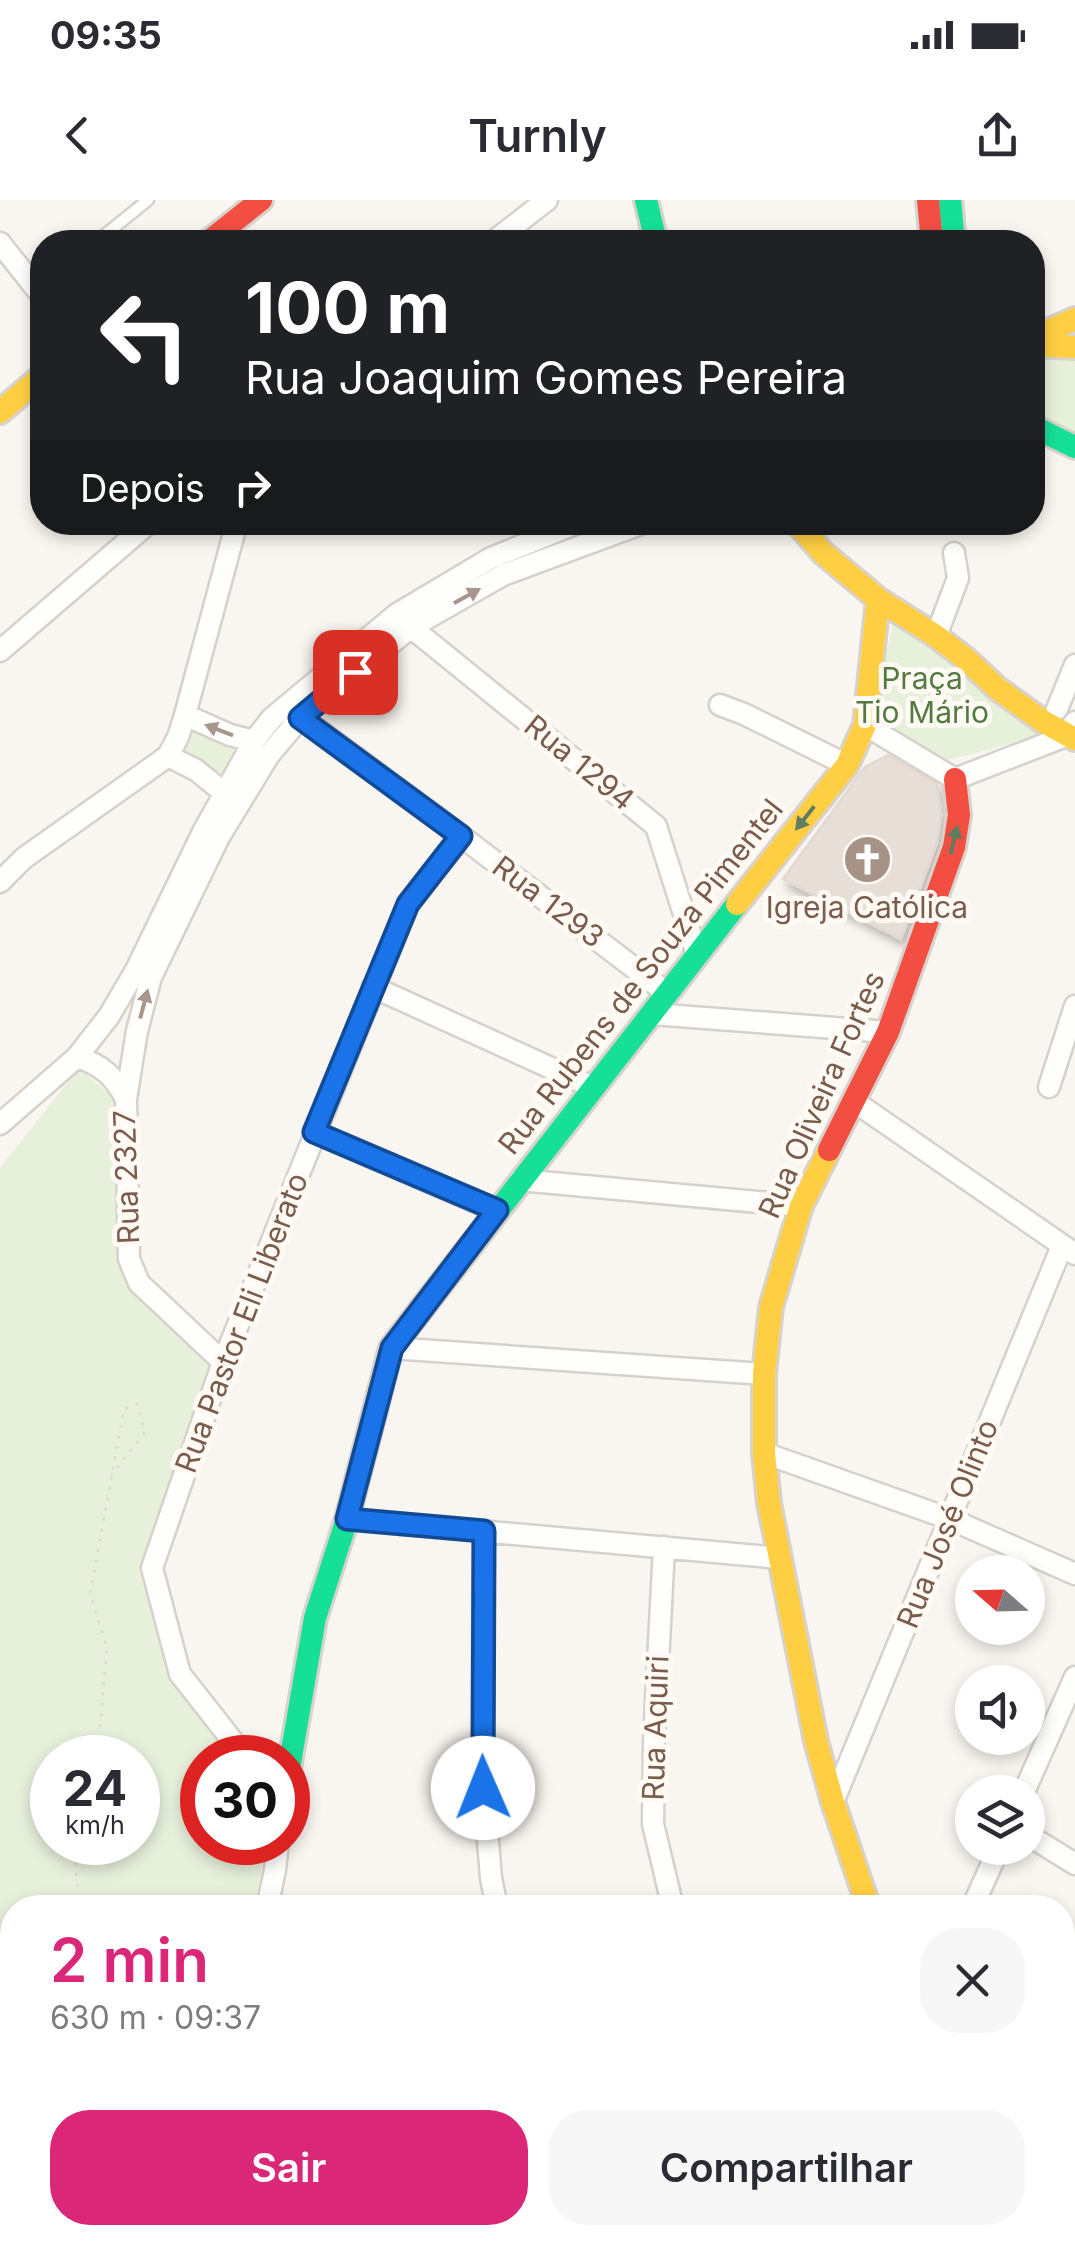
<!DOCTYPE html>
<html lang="pt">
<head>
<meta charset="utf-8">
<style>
	:root { --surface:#fff; --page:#f7f7f7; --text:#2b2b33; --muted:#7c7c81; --accent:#db2777 }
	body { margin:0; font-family:Inter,sans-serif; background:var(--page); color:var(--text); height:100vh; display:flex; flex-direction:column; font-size:38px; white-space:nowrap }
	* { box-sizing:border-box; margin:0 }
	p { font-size:32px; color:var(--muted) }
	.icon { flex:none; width:55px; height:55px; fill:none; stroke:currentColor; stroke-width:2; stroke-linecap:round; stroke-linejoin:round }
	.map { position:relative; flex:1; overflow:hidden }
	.drawer { position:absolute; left:0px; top:1695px; width:1075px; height:350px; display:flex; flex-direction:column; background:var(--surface); border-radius:40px 40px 0 0; box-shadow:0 5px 15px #0003 }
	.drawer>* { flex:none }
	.hud { position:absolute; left:30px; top:30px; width:1015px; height:305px; border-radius:40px; box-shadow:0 5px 15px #0003; background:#202124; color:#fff; overflow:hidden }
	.needle { width:65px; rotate:290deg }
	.buttons { position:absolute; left:955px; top:1355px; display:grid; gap:20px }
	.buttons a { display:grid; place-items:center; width:90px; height:90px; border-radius:50%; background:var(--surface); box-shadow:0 5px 15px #0003; font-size:50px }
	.speed { position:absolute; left:30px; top:1535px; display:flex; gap:20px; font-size:50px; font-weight:700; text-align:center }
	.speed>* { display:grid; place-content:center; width:130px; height:130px; border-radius:50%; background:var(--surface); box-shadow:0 5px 15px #0003; line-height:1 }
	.speed small { font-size:25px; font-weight:400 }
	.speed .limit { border:15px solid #d22; background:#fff; color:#111 }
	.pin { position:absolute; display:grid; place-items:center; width:85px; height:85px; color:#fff; margin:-42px; border-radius:20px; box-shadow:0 5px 15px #0006 }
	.me { position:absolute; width:110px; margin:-55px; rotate:359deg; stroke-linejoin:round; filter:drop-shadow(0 0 8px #0008) }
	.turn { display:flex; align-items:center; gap:35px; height:210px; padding:0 50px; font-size:45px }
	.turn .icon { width:130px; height:130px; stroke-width:2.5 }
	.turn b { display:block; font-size:70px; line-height:85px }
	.then { display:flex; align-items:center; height:95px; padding:0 50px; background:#0003; gap:20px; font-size:38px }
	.round { display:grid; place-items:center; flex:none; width:105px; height:105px; border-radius:40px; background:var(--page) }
	.head { display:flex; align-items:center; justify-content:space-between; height:170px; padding:0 50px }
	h1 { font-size:60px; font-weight:600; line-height:75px; color:var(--accent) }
	.cta { display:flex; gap:20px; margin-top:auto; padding:20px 50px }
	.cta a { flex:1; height:115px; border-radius:40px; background:var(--accent); color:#fff; font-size:40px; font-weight:600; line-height:115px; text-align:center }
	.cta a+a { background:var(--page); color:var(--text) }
	.status { display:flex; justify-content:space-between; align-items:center; height:70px; padding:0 50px; background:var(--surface); direction:ltr }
	.status svg { height:28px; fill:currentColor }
	header { display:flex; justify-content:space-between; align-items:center; height:130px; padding:0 50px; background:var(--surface); font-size:45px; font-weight:600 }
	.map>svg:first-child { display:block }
</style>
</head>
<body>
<div class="status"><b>09:35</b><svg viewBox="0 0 49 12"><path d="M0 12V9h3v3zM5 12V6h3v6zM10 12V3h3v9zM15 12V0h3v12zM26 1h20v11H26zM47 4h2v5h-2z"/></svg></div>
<header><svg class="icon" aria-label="back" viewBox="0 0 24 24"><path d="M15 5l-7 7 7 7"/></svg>Turnly<svg class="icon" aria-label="share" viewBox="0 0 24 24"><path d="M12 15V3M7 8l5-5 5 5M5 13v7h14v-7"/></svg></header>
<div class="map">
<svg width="1075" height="2045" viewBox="0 0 1075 2045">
	<defs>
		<filter id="shadow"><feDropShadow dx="4" dy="7" stdDeviation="5" flood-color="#0004"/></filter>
	</defs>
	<rect width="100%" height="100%" fill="#f9f5f0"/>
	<path fill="#e7f0db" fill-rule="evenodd" d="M1032 152 1059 160H1075V236L1033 216Z
		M894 419 1045 535 948 560 873 519Z
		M179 525 245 549 227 575 165 548Z
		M79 868 115 899 120 947 123 1069 213 1169 140 1374 169 1475 233 1557 202 1558V1642L267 1643 254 1707 12 1708V1849L0 1798V968ZM52 1558H138V1642H52Z
		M14 2033H168V2045H13Z"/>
	<path fill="#e6ded7" stroke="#e2d8d2" stroke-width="2.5" filter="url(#shadow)" d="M888 555 937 584 941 615 937 643 901 739 783 679 865 567Z
		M125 2032H159L162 2045H129Z
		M977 2032H1005L994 2045H965Z"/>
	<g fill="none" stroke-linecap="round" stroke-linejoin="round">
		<defs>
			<path id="lane" d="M96 42 148 0"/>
			<path id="street" d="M493 42 547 0
				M0 43 42 96
				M402 420 656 626 697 755
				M936 436 958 378 954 353
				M0 451 150 322
				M720 505 744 514 847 565
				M1057 509 1075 465
				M289 512 301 517 461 636 667 793
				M185 515 230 535 254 541
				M865 525 955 579 1066 536 1075 522
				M168 556 196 570 233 600
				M0 682 24 658 168 556 178 537 185 515 237 322
				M373 787 595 888
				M652 814 888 832
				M77 857C102 865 114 876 126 899
				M1049 887 1075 806
				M855 902 1075 1054
				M0 924 77 857 109 816 136 770 204 630 254 541 272 518 397 414 491 358 580 322
				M314 932 497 1011
				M520 980 801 1006
				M391 1148 764 1174
				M223 1162 139 1083 129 1059 126 899 137 831 151 777 219 637 269 555 301 517 410 428 503 375 646 322
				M764 1253 950 1319 1075 1374
				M347 1319 780 1358
				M484 1331 482 1568 491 1678 497 1708
				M664 1347 654 1540 653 1624 673 1708
				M246 1558 180 1474 152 1368 223 1162 408 704 461 636
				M1024 1592 1075 1477
				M833 1602 1062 1046
				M1028 1635 1075 1664
				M267 1708 275 1670 278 1642
				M972 1708 999 1648
				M0 1825 12 1875
				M1062 1860 1075 1868
				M0 2000 12 1877
				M1062 2023 1075 2038
				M180 2032 181 2045
				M289 2045 290 2032
				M805 2045 817 2032"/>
			<path id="fast" d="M646 0 656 42
				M950 0 954 42
				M1032 226 1075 247
				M288 1574 315 1418 347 1319 391 1148 737 704"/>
			<path id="slow" d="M1032 133 1046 132 1075 119
				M1032 145 1075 147
				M0 212 42 176
				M796 322 823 353 878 399 936 436 966 459 998 489 1044 522 1075 539
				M737 704 847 565 865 525 878 399
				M829 950 801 1006 771 1107 764 1174V1253L769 1303 816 1541 833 1602 869 1708"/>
			<path id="jam" d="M928 0 932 42
				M208 42 261 0
				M829 950 888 832 954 647 959 615 955 579"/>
		</defs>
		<use href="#lane" stroke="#d7d1cb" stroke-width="15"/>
		<use href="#street" stroke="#d7d1cb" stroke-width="25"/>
		<use href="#fast" stroke="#d9d2cb" stroke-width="28"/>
		<use href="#slow" stroke="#d9d2cb" stroke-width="28"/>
		<use href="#jam" stroke="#d9d2cb" stroke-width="28"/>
		<path stroke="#dcd5d0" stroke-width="2.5" stroke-dasharray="2.5 8" stroke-linecap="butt" d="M97 1558 107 1448 90 1394 124 1209 137 1204 145 1232 111 1276
			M74 1642 79 1708
			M98 2032 107 2045"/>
		<use href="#lane" stroke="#fefefd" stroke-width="10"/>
		<use href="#street" stroke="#fefefd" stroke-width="20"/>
		<use href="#fast" stroke="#16e098" stroke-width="22"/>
		<use href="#slow" stroke="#ffcf43" stroke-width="22"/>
		<use href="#jam" stroke="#f24e42" stroke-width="22"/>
	</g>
	<defs><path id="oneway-solid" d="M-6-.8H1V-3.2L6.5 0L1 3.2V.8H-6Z" transform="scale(2.5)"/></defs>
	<g fill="#a8958b">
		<use href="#oneway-solid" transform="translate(467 396) rotate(-29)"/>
		<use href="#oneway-solid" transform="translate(219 530) rotate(-159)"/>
		<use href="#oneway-solid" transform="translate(144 804) rotate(-75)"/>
	</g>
	<g fill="#617d60">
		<use href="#oneway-solid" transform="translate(805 618) rotate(128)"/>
		<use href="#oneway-solid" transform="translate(954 640) rotate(-77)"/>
	</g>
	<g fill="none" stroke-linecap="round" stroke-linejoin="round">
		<defs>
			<path id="route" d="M355 472 300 518 461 636 408 704 314 932 497 1010 392 1148 347 1319 484 1331 483 1588"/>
		</defs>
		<use href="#route" stroke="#114b97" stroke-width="25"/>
		<use href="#route" stroke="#1a73e8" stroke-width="18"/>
	</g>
	<defs>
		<symbol id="church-disc" viewBox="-11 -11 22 22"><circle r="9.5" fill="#a69286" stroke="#fffaf3"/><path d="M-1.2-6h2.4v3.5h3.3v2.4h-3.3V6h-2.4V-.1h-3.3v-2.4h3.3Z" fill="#fff"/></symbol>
	</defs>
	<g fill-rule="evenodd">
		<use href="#church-disc" x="840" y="632" width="55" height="55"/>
	</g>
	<g text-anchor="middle" stroke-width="10" stroke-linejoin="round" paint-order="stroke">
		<g font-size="30" fill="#537a41" stroke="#fffaf3">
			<text x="922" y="489">Praça<tspan x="922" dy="34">Tio Mário</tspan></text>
		</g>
		<g font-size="30" fill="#7a5c4d" stroke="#fffaf3">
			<text transform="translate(579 563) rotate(39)" y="10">Rua 1294</text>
			<text transform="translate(548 702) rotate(37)" y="10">Rua 1293</text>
			<text transform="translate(641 777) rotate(-52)" y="10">Rua Rubens de Souza Pimentel</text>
			<text transform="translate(822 895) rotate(-66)" y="10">Rua Oliveira Fortes</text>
			<text transform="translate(127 977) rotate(-92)" y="10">Rua 2327</text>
			<text transform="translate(242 1123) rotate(-69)" y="10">Rua Pastor Eli Liberato</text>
			<text transform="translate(948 1324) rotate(-68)" y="10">Rua José Olinto</text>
			<text transform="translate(656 1528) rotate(-88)" y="10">Rua Aquiri</text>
		</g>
		<g font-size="30" fill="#7a5c4d" stroke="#fffaf3">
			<text x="867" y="718">Igreja Católica</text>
		</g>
	</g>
</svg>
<div class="buttons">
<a><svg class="needle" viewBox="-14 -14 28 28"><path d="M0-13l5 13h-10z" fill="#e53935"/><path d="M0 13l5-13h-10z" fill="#7c7c81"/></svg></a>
<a><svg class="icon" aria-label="sound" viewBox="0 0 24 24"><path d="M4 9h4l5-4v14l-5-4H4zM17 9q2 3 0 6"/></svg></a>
<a><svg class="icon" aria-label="layers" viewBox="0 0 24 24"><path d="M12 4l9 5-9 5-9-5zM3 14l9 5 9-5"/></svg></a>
</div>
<div class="speed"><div>24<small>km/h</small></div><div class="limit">30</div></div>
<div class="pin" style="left:355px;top:472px;background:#d93025"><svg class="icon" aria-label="arrive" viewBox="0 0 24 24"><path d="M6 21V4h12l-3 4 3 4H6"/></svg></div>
<svg class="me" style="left:483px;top:1588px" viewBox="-20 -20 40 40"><circle r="19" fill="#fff"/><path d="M0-13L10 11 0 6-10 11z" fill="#1a73e8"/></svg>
<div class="hud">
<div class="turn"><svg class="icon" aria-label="left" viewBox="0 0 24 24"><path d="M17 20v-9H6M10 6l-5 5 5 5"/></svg><div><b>100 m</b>Rua Joaquim Gomes Pereira</div></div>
<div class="then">Depois<svg class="icon" aria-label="right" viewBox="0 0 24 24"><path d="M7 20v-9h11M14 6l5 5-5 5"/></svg></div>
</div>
<section class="drawer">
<div class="head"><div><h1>2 min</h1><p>630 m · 09:37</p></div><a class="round"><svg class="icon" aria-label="close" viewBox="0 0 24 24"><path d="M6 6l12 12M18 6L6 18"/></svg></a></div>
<div class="cta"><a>Sair</a><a>Compartilhar</a></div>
</section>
</div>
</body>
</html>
